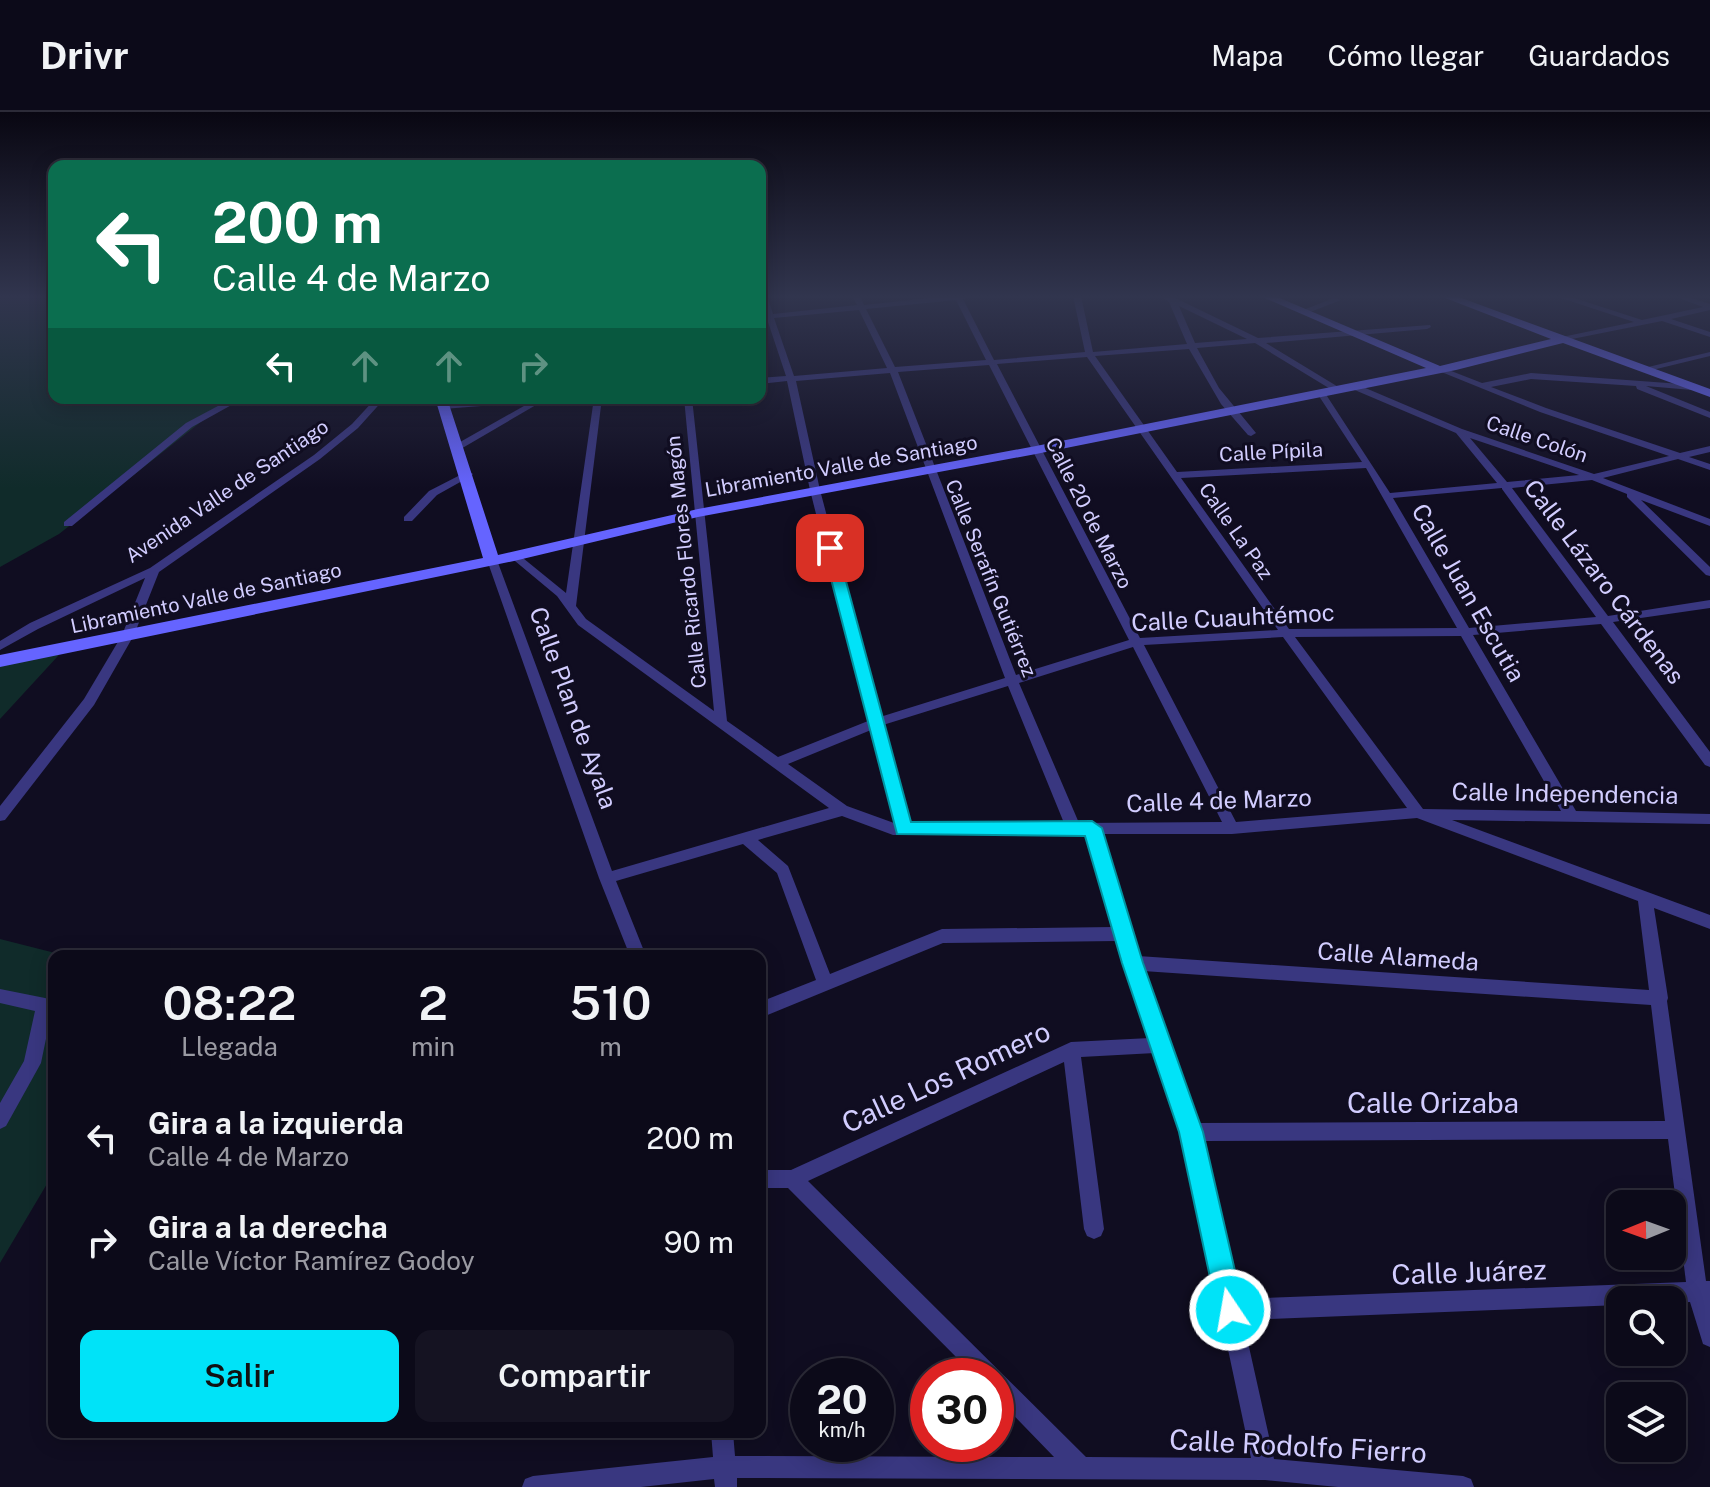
<!DOCTYPE html>
<html lang="es">
<head>
<meta charset="utf-8">
<style>
	:root { --surface:#0c0a19; --page:#151322; --text:#f1f3f6; --muted:#9a9aa2; --line:#2c2b38; --accent:#00e3f8 }
	body { margin:0; font-family:"Public Sans",sans-serif; background:var(--page); color:var(--text); height:100vh; display:flex; flex-direction:column; font-size:30px; white-space:nowrap }
	* { box-sizing:border-box; margin:0 }
	p { font-size:26px; color:var(--muted) }
	.icon { flex:none; width:44px; height:44px; fill:none; stroke:currentColor; stroke-width:2; stroke-linecap:round; stroke-linejoin:round }
	.map { position:relative; flex:1; overflow:hidden }
	.side { position:absolute; left:48px; top:838px; width:718px; height:488px; display:flex; flex-direction:column; background:var(--surface); border-radius:16px; box-shadow:0 4px 20px #0003,0 0 0 2px var(--line) }
	.side>* { flex:none }
	.hud { position:absolute; left:48px; top:48px; width:718px; height:244px; border-radius:16px; box-shadow:0 4px 20px #0003,0 0 0 2px var(--line); background:#0b6e4f; color:#fff; overflow:hidden }
	.needle { width:52px; rotate:269deg }
	.buttons { position:absolute; left:1606px; top:1078px; display:grid; gap:16px }
	.buttons a { display:grid; place-items:center; width:80px; height:80px; border-radius:16px; background:var(--surface); box-shadow:0 4px 20px #0003,0 0 0 2px var(--line); font-size:40px }
	.speed { position:absolute; left:790px; top:1246px; display:flex; gap:16px; font-size:40px; font-weight:700; text-align:center }
	.speed>* { display:grid; place-content:center; width:104px; height:104px; border-radius:50%; background:var(--surface); box-shadow:0 4px 20px #0003,0 0 0 2px var(--line); line-height:1 }
	.speed small { font-size:20px; font-weight:400 }
	.speed .limit { border:12px solid #d22; background:#fff; color:#111 }
	.pin { position:absolute; display:grid; place-items:center; width:68px; height:68px; color:#fff; margin:-34px; border-radius:16px; box-shadow:0 4px 12px #0006 }
	.me { position:absolute; width:88px; margin:-44px; rotate:348deg; stroke-linejoin:round; filter:drop-shadow(0 0 6px #0008) }
	.turn { display:flex; align-items:center; gap:28px; height:168px; padding:0 32px; font-size:36px }
	.turn .icon { width:104px; height:104px; stroke-width:2.5 }
	.turn b { display:block; font-size:56px; line-height:68px }
	.lanes { display:flex; align-items:center; height:76px; padding:0 32px; background:#0003; justify-content:center; gap:40px; direction:ltr }
	.lanes .off { opacity:.35 }
	.eta { display:flex; justify-content:space-evenly; align-items:center; height:136px; text-align:center }
	.eta b { font-size:48px; font-weight:600; line-height:56px }
	.action { display:flex; gap:16px; margin-top:auto; padding:16px 32px }
	.action a { flex:1; height:92px; border-radius:16px; background:var(--accent); color:#111; font-size:32px; font-weight:600; line-height:92px; text-align:center }
	.action a+a { background:var(--page); color:var(--text) }
	ul { padding:0; list-style:none }
	li { display:flex; align-items:center; gap:24px; height:104px; padding:0 32px }
	li div { flex:1 }
	li b { display:block; font-size:30px }
	li em { font-style:normal }
	header { display:flex; align-items:center; gap:48px; box-sizing:border-box; height:112px; padding:0 40px; background:var(--surface); border-bottom:2px solid var(--line) }
	header strong { font-size:38px }
	nav { display:flex; gap:44px; margin-inline-start:auto; font-size:28px }
	.map>svg:first-child { display:block }
</style>
</head>
<body>
<header>
<strong>Drivr</strong>
<nav><a>Mapa</a><a>Cómo llegar</a><a>Guardados</a></nav>
</header>
<div class="map">
<svg width="1710" height="1375" viewBox="0 0 1710 1375">
	<rect width="100%" height="100%" fill="#100d21"/>
	<path fill="#102b2a" d="M0 184H54V286H241L216 298 59 422 0 455Z
		M69 532 0 607V544Z
		M0 827 67 844H54V1060L0 1151Z"/>
	<g fill="none" stroke-linecap="round" stroke-linejoin="round">
		<path fill="#393780" fill-rule="evenodd" d="M760 184H767L773 202 857 193 852 184H860L864 193 948 184H977L963 187 994 248 1085 240 1073 184H1081L1093 240 1187 232 1169 190 1160 184H1171L1258 226 1430 213 1431 215 1427 217 1266 231 1340 276V280L1337 281 1255 231 1197 236 1219 276 1256 321 1251 324 1248 323 1221 292 1189 237 1095 244 1177 360 1362 350 1317 281 1321 278 1325 281 1390 381 1497 371 1456 321 1350 276V272H1356L1462 317 1594 362 1669 344 1540 300 1434 257 1441 255 1482 271 1531 261 1695 273 1696 275 1692 278 1646 274 1710 300V306L1637 277 1636 274 1531 267 1491 275 1546 296 1680 341 1710 334V340L1689 345 1710 352V358L1678 347 1603 366 1710 407V414L1641 388 1710 455V464L1706 463 1627 385V382L1592 368 1512 376 1608 504 1710 488V496L1613 510 1710 640V655L1705 653 1601 512 1473 523 1576 699 1710 702V712L1452 708 1710 803V817L1654 796 1668 886 1667 889 1706 1169H1710V1235L1703 1232 1690 1190 1672 1191V1188H1620V1193L1243 1208 1274 1347 1463 1364 1471 1367 1474 1375H1338L1265 1368 737 1366V1375H715L714 1367 641 1375H522L525 1367 533 1364 713 1345 711 1320H733L735 1344 1054 1345 996 1285V1264H975L788 1076H760V1058H791L1071 930 1150 926 1117 829 943 831 760 906V890L816 868 777 761 743 732 616 769 646 844H630L599 766 487 448 492 445 497 448 612 759 829 696 578 513 557 484 509 444 514 441 518 442 566 481 594 286H602L576 494 586 507 714 599 684 286H692L727 609 778 645 868 609 810 378 787 269 760 272V266L786 264 767 207 760 206V203L765 202ZM956 188 986 248 895 255 866 197ZM1179 194 1247 227 1195 231ZM859 198 887 256 794 264 774 206ZM1087 245 1278 518 1140 526 997 252ZM989 253 1129 528 1016 563 898 260ZM890 261 1005 566 880 605 820 378 796 269ZM1470 326 1579 363 1507 370ZM1366 356 1457 516 1289 517 1181 366ZM1502 376V377L1596 505 1469 516 1393 386ZM1461 524 1561 699 1423 697 1295 525ZM1283 525 1407 696 1236 710 1144 533ZM1133 535 1222 710 1079 711 1019 571ZM1008 574 1064 711H909L883 613ZM871 618 894 711 847 694 788 652ZM842 704 893 723 1087 722 1114 815 942 817 830 862 788 754 758 728ZM1417 706 1638 789 1649 878 1138 844 1101 722H1232ZM1143 859 1651 893 1665 1009 1197 1011ZM1155 941 1182 1020 1251 1346 1086 1345 808 1069 1064 950 1084 1117 1087 1124 1094 1127 1101 1124 1104 1117 1081 945ZM1668 1027 1686 1170 1238 1187 1202 1029Z
			M1555 184H1568L1642 208 1703 195 1673 184H1685L1710 192V198L1671 207 1710 220V225L1662 209 1562 229V225L1634 210Z
			M1334 186 1341 188 1305 202 1298 200Z
			M1710 240V244L1644 260 1640 257Z
			M233 286H244L192 315 72 414H64V410L186 311Z
			M376 286H385L358 316 320 347 159 460 134 523 94 593 5 708 0 709V694L84 587 122 523 145 466 38 517 0 538V529L30 511 150 456 314 343 352 312Z
			M510 286H548L459 338H453V334L531 290 443 297 439 294 440 292Z
			M468 359 473 362 471 364 437 383 412 409H404V405L429 379Z
			M0 877 45 886 51 888 53 893 41 951 6 1014 0 1017V991L24 949 35 899 0 891Z"/>
		<path fill="#6564ff" fill-rule="evenodd" d="M1260 184H1275L1440 254 1551 227 1440 184H1456L1710 277V285L1563 231 1456 258 1036 342 698 405 514 449 0 555V543L483 446 435 286H447L498 443 698 397 1036 334 1426 256Z"/>
	</g>
	<linearGradient id="sky" x2="0" y2="1"><stop stop-color="#090712"/><stop offset="0.49" stop-color="#31354e"/><stop offset="1" stop-color="#31354e" stop-opacity="0"/></linearGradient>
	<rect width="1710" height="377" fill="url(#sky)"/>
	<path fill="#00e3f8" stroke="#0094a1" stroke-width="2" d="M830 432 837 436 911 710 1092 709 1102 716 1143 851 1203 1020 1244 1198 1240 1207 1230 1211 1221 1207 1217 1198 1179 1020 1122 851 1085 724 897 722 823 436Z"/>
	<g text-anchor="middle" stroke-width="6" stroke-linejoin="round" paint-order="stroke">
		<g font-size="20" fill="#d2cdff" stroke="#100d21">
			<text transform="translate(1537 327) rotate(19)" y="7">Calle Colón</text>
			<text transform="translate(1271 340) rotate(-3)" y="7">Calle Pípila</text>
			<text transform="translate(841 354) rotate(-10)" y="7">Libramiento Valle de Santiago</text>
			<text transform="translate(227 379) rotate(-34)" y="7">Avenida Valle de Santiago</text>
			<text transform="translate(1089 401) rotate(63)" y="7">Calle 20 de Marzo</text>
			<text transform="translate(1236 419) rotate(55)" y="7">Calle La Paz</text>
			<text transform="translate(686 450) rotate(-96)" y="7">Calle Ricardo Flores Magón</text>
			<text transform="translate(991 466) rotate(68)" y="7">Calle Serafín Gutiérrez</text>
			<text transform="translate(206 486) rotate(-12)" y="7">Libramiento Valle de Santiago</text>
		</g>
		<g font-size="24" fill="#d2cdff" stroke="#100d21">
			<text transform="translate(1604 470) rotate(53)" y="8">Calle Lázaro Cárdenas</text>
			<text transform="translate(1468 481) rotate(60)" y="8">Calle Juan Escutia</text>
			<text transform="translate(1233 506) rotate(-3)" y="8">Calle Cuauhtémoc</text>
			<text transform="translate(573 596) rotate(70)" y="8">Calle Plan de Ayala</text>
			<text transform="translate(1565 682) rotate(1)" y="8">Calle Independencia</text>
			<text transform="translate(1219 689) rotate(-2)" y="8">Calle 4 de Marzo</text>
			<text transform="translate(1398 845) rotate(4)" y="8">Calle Alameda</text>
		</g>
		<g font-size="28" fill="#d2cdff" stroke="#100d21">
			<text transform="translate(946 965) rotate(-25)" y="10">Calle Los Romero</text>
			<text x="1433" y="1001">Calle Orizaba</text>
			<text transform="translate(1469 1160) rotate(-2)" y="10">Calle Juárez</text>
			<text transform="translate(1298 1334) rotate(3)" y="10">Calle Rodolfo Fierro</text>
		</g>
	</g>
</svg>
<div class="buttons">
<a><svg class="needle" viewBox="-14 -14 28 28"><path d="M0-13l5 13h-10z" fill="#e53935"/><path d="M0 13l5-13h-10z" fill="#9a9aa2"/></svg></a>
<a><svg class="icon" aria-label="search" viewBox="0 0 24 24"><circle cx="10" cy="10" r="6"/><path d="M15 15l6 6"/></svg></a>
<a><svg class="icon" aria-label="layers" viewBox="0 0 24 24"><path d="M12 4l9 5-9 5-9-5zM3 14l9 5 9-5"/></svg></a>
</div>
<div class="speed"><div>20<small>km/h</small></div><div class="limit">30</div></div>
<div class="pin" style="left:830px;top:436px;background:#d93025"><svg class="icon" aria-label="arrive" viewBox="0 0 24 24"><path d="M6 21V4h12l-3 4 3 4H6"/></svg></div>
<svg class="me" style="left:1230px;top:1198px" viewBox="-20 -20 40 40"><circle r="17" fill="#00e3f8" stroke="#fff" stroke-width="3"/><path d="M0-11L8 9 0 5-8 9z" fill="#fff"/></svg>
<div class="hud">
<div class="turn"><svg class="icon" aria-label="left" viewBox="0 0 24 24"><path d="M17 20v-9H6M10 6l-5 5 5 5"/></svg><div><b>200 m</b>Calle 4 de Marzo</div></div>
<div class="lanes"><svg class="icon" aria-label="left" viewBox="0 0 24 24"><path d="M17 20v-9H6M10 6l-5 5 5 5"/></svg><svg class="icon off" aria-label="ahead" viewBox="0 0 24 24"><path d="M12 20V5M6 11l6-6 6 6"/></svg><svg class="icon off" aria-label="ahead" viewBox="0 0 24 24"><path d="M12 20V5M6 11l6-6 6 6"/></svg><svg class="icon off" aria-label="right" viewBox="0 0 24 24"><path d="M7 20v-9h11M14 6l5 5-5 5"/></svg></div>
</div>
<section class="side">
<div class="eta">
<div><b>08:22</b><p>Llegada</p></div>
<div><b>2</b><p>min</p></div>
<div><b>510</b><p>m</p></div>
</div>
<ul>
<li><svg class="icon" aria-label="left" viewBox="0 0 24 24"><path d="M17 20v-9H6M10 6l-5 5 5 5"/></svg><div><b>Gira a la izquierda</b><p>Calle 4 de Marzo</p></div><em>200 m</em></li>
<li><svg class="icon" aria-label="right" viewBox="0 0 24 24"><path d="M7 20v-9h11M14 6l5 5-5 5"/></svg><div><b>Gira a la derecha</b><p>Calle Víctor Ramírez Godoy</p></div><em>90 m</em></li>
</ul>
<div class="action"><a>Salir</a><a>Compartir</a></div>
</section>
</div>
</body>
</html>
